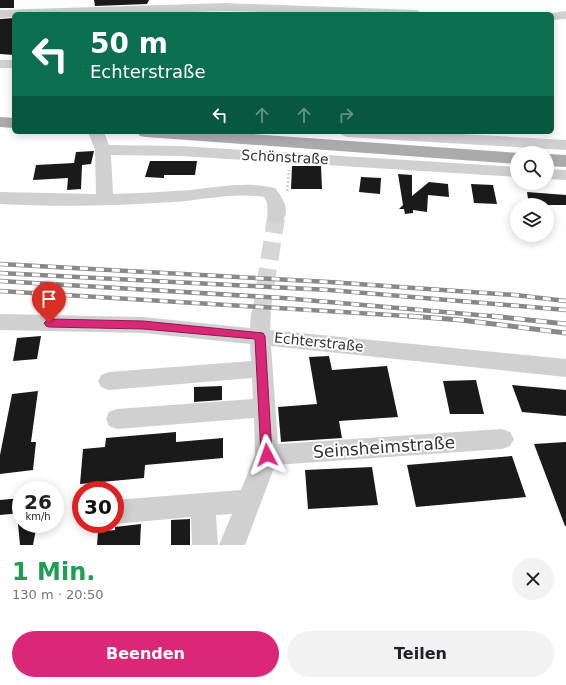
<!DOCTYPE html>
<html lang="de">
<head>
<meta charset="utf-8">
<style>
	:root { --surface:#fff; --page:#f2f2f2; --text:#202124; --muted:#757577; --accent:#db2777 }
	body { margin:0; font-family:"DejaVu Sans",sans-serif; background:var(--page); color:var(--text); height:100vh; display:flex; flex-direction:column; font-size:15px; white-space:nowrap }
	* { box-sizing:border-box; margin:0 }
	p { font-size:13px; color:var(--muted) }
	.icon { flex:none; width:22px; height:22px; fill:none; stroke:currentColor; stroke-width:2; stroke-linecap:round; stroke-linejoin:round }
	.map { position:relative; height:545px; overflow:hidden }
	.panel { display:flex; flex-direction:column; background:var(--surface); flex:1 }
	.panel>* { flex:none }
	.banner { position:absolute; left:12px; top:12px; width:542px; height:122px; border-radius:6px; box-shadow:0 2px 10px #0003; background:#0b6e4f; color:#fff; overflow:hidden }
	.fabs { position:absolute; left:510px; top:146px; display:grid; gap:8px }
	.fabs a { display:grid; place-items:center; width:44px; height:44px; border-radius:50%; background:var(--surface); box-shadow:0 2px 10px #0003; font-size:20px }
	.speed { position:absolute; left:12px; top:481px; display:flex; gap:8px; font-size:20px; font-weight:700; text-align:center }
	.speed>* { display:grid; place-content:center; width:52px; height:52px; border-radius:50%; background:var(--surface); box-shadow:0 2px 10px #0003; line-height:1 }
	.speed small { font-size:10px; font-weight:400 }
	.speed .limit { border:6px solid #d22; background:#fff; color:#111 }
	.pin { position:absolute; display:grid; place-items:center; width:34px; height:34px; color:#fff; margin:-41px -17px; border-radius:50% 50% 50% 0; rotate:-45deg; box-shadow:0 0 4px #0007 }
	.pin .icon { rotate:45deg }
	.me { position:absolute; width:44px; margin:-22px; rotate:356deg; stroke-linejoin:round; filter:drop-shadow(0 0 3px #0008) }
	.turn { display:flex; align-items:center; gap:14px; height:84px; padding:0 12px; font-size:18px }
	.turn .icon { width:52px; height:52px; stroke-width:2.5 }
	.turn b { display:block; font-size:28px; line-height:34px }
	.lanes { display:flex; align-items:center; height:38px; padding:0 12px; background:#0003; justify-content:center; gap:20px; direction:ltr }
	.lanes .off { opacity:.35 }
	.round { display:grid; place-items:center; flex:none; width:42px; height:42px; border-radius:21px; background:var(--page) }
	.head { display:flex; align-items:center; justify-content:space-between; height:68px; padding:0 12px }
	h1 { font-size:24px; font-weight:700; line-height:30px; color:#1e9e55 }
	.button { display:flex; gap:8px; margin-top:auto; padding:8px 12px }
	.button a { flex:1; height:46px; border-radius:24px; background:var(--accent); color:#fff; font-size:16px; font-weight:700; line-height:46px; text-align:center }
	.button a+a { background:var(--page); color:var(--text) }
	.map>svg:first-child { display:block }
</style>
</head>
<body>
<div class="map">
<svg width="566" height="545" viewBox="0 0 566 545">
	<rect width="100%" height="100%" fill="#fff"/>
	<path fill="#1a1a1a" d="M0 0H14V8H0Z
		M94 0H149L147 4 95 6Z
		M14 18V55L0 54V19Z
		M94 151 91 164 82 165 81 189 67 190 68 178 33 180 36 165 74 163 76 152Z
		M150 161H197L195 175H164V178L145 177Z
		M292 166H321L322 189H291Z
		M398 174 412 175V196L429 182 448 184 449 197 428 195 427 212 413 210V213L405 214 404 209H399L403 205Z
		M361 177 381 178 380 194 359 192Z
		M471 184 493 185 497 204 474 203Z
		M527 192 566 195V205H529Z
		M41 336 37 359 13 361 17 338Z
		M329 356 332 370 387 366 398 417 339 421 342 438 281 442 278 407 317 404 309 357Z
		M476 380 484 414H450L443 381Z
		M512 385 566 390V416L522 412Z
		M222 386V400L194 402V387Z
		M38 391 31 442H36L33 470 0 474V455L12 394Z
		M176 432V442L223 438V458L145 465 144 478 80 484 83 449 105 447 106 438Z
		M566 442V526H565L534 444Z
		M512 456 526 497 416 507 407 465Z
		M372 467 378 505 308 509 305 470Z
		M21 498V513L0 515V500Z
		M190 519V545H171V520Z
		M18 524H37L33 545H20Z
		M141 524 140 545H97L98 532 115 530V527Z"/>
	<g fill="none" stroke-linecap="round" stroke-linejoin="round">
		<path stroke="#d6d6d6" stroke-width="18" stroke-dasharray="18 9" stroke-linecap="butt" d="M261 313 276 218"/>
		<path stroke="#cdcdcd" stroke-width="2.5" stroke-dasharray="2 2" stroke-linecap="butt" d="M287 191 289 170"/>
		<path fill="#d0d0d0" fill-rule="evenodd" d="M225 3 415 10 419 11 421 14H333L225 11 120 14H14V17L0 18V10Z
			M566 11V19L552 20V14H547Z
			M0 60H14V68H0Z
			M88 132H104L109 145 181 146 517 167V177L181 156 111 155 113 194C139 193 164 192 190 190 218 187 247 181 275 188 283 199 291 209 282 222L276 224 270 222C264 213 271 208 264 197 234 192 203 200 173 202 115 206 58 207 0 204V192L96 194 95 150Z
			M339 132H426L566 140V150L347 137 342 135Z
			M547 169 566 170V180L547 179Z
			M261 305 268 308 271 313 270 330 566 359V377L271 346 278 444 502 429 510 432 514 439 510 446 502 449 275 465 245 545H219L232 514 216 515 218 545H192L191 517 115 524V500L241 490 255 455 254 418 117 429 109 426 106 419 109 412 117 409 253 399 252 378 109 390 101 387 98 381 101 375 109 372 251 361 250 344 143 333 0 330V314L143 317 250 328 251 313 254 308Z"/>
		<path fill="#ababab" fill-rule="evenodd" d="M0 117 14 118V128L0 127Z
			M137 132H224L520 153H517V164L146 137 140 136Z
			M547 154 566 155V167L547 166Z"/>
		<defs>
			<path id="rail-far1" d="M0 264 329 282 515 295 566 301
				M0 273 329 290 566 310
				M0 281 283 298 501 317
				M0 291 423 317"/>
			<path id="rail" d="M409 316 461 320 566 333
				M492 316 566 324"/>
		</defs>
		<use href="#rail-far1" stroke="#888" stroke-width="4.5"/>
		<use href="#rail" stroke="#888" stroke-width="5"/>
		<use href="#rail-far1" stroke="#fff" stroke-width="3" stroke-dasharray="8" stroke-linecap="butt"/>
		<use href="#rail" stroke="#fff" stroke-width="3.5" stroke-dasharray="11" stroke-linecap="butt"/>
	</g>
	<path fill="#db2777" stroke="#8e194d" d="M49 319 143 321 263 333 265 336 272 455 271 459 267 460 263 459 261 455 255 339 143 329 49 327 46 326 44 323 46 321Z"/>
	<g text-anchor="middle" stroke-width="4" stroke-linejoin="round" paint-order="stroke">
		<g font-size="14" fill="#333" stroke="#fff">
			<text transform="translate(285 157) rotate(3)" y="5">Schönstraße</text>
			<text transform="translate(319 342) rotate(6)" y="5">Echterstraße</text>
		</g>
		<g font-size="17" fill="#333" stroke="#fff">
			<text transform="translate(384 447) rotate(-4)" y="6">Seinsheimstraße</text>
		</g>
	</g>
</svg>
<div class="fabs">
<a><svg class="icon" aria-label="search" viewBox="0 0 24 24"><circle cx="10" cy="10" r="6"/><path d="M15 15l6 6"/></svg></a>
<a><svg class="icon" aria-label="layers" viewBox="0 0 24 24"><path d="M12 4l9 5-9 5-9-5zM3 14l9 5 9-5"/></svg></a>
</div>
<div class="speed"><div>26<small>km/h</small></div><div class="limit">30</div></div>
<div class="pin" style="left:49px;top:323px;background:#d93025"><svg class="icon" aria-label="arrive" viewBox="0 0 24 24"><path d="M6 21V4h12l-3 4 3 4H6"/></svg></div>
<svg class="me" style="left:267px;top:455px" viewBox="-20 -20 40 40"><path d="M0-17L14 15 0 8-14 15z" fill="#db2777" stroke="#fff" stroke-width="4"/></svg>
<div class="banner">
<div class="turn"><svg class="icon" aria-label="left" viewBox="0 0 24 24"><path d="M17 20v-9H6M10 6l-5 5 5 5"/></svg><div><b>50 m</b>Echterstraße</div></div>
<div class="lanes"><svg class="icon" aria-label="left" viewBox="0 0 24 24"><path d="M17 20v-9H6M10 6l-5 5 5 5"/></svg><svg class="icon off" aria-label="ahead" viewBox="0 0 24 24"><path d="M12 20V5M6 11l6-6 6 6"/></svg><svg class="icon off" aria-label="ahead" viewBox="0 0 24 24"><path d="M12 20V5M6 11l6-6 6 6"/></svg><svg class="icon off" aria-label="right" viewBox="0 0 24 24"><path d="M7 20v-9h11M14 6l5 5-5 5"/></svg></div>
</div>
</div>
<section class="panel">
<div class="head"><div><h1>1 Min.</h1><p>130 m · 20:50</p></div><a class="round"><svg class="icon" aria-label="close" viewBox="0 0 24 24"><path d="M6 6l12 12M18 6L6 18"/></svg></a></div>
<div class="button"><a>Beenden</a><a>Teilen</a></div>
</section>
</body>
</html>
